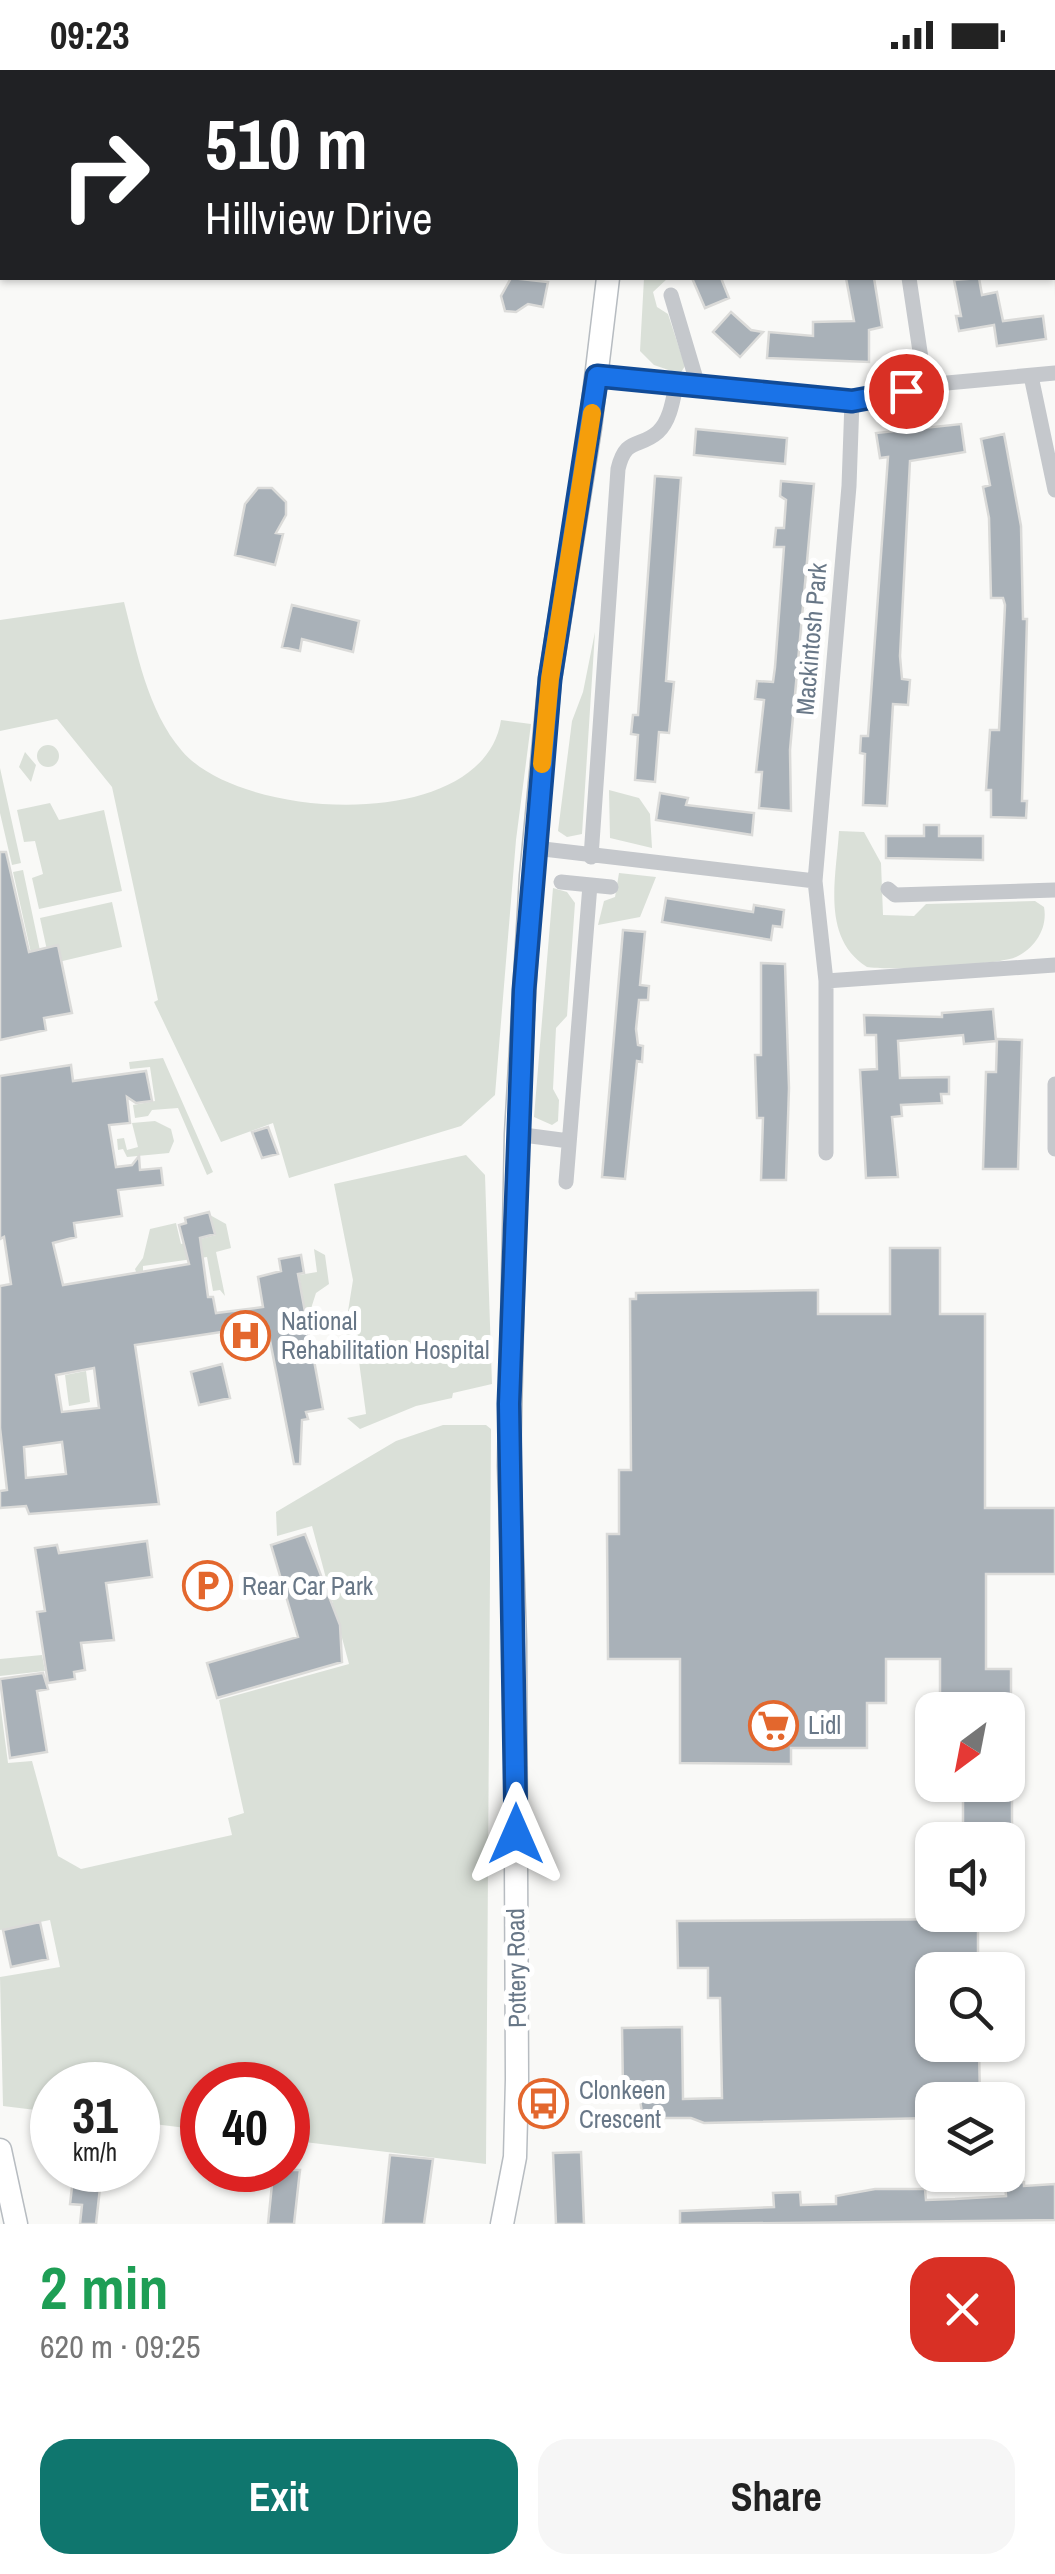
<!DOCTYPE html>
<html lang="en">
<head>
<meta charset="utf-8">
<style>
	:root { --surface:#fff; --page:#f6f6f6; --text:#222; --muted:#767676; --accent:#0f766e }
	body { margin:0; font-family:"Archivo Narrow",sans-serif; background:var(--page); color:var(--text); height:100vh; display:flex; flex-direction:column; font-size:38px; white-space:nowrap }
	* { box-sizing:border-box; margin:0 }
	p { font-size:32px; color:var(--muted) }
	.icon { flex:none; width:55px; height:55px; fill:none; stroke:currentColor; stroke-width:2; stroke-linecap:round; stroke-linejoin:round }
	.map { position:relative; height:2154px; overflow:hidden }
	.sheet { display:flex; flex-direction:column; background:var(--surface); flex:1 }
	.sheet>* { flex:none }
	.guide { position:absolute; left:0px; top:0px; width:1055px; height:210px; box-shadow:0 2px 8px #0004; background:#202124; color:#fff; overflow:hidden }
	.needle { width:65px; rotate:212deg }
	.buttons { position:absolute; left:915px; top:1622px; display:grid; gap:20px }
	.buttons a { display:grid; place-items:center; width:110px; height:110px; border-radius:20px; background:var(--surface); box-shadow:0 2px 8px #0004; font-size:50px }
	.speed { position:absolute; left:30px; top:1992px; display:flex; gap:20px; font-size:50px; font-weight:700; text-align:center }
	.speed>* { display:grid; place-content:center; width:130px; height:130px; border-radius:50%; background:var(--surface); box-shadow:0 2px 8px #0004; line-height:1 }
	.speed small { font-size:25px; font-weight:400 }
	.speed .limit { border:15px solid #d22; background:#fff; color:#111 }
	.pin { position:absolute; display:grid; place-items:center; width:85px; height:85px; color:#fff; margin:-42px; border:5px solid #fff; border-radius:50%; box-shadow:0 2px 10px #0007 }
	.me { position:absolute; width:110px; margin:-55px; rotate:0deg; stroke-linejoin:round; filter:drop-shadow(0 0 8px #0008) }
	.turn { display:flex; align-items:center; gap:35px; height:210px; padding:0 40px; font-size:45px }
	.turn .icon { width:130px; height:130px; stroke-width:2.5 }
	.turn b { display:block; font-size:70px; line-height:85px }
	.round { display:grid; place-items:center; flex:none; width:105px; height:105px; border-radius:30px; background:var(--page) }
	.headline { display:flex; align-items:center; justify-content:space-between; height:170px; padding:0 40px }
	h1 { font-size:60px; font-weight:700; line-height:75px; color:#1e9e55 }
	.button { display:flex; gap:20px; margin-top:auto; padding:20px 40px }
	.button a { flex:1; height:115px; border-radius:30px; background:var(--accent); color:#fff; font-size:40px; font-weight:700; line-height:115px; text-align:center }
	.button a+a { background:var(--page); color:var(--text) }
	.status { display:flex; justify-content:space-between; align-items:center; height:70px; padding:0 50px; background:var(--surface); direction:ltr }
	.status svg { height:28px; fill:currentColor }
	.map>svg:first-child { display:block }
</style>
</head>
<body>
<div class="status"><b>09:23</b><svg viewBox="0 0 49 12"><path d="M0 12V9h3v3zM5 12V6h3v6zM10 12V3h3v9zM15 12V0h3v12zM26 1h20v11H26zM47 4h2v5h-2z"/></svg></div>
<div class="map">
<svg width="1055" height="2154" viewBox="0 0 1055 2154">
	<rect width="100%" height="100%" fill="#f9f9f7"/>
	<path fill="#dae0d8" d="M1015 0H1055V228L1052 2Z
		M644 208H668L653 222 657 237 668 244 685 296 680 304 654 295 640 281Z
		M124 532C137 582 147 640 182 681 243 752 484 763 501 650L531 654 516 770 495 1025 461 1056 289 1108 273 1053 221 1072 154 932 158 930 112 717 57 649 0 661V550Z
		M595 562 582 764 567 767 558 761 572 651 583 622Z
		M37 686a11 11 0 1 1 22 0a11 11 0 1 1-22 0Z
		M25 682 36 695 31 712 19 697Z
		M0 698 21 793 12 795 0 743Z
		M609 720 639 728 650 744 652 778 610 768Z
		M50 733 59 750 104 740 122 821 39 839 32 808 43 804 35 771 24 772 17 740Z
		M839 761 864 762 881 793 883 845 914 846 926 834 1035 831 1044 837C1048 858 1035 878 1016 887 999 895 888 901 867 897 821 868 836 809 839 761Z
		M23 800 42 890 33 892 13 802Z
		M619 803 656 807 640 847 598 855 604 831 615 827Z
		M553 818 567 822 575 833 567 946 556 958 553 1019 559 1030 558 1051 552 1055 534 1047Z
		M112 832 122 877 50 894 40 848Z
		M163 988 213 1102 207 1105 178 1038 152 1040 148 1046 135 1048 133 1035 155 1031 150 997 130 999 129 992Z
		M155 1051 171 1059 174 1071 169 1083 127 1087 123 1079 118 1080 117 1069 124 1068 127 1080 138 1077 132 1053Z
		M466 1085 485 1105 492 1314 453 1323 452 1328 416 1336 360 1359 347 1348 366 1344 358 1284 341 1285 353 1210 334 1114Z
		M210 1145 226 1154 231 1178 216 1182 225 1226 220 1220 213 1221 207 1187 143 1196V1221L135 1199 143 1188 150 1159 176 1153 181 1174 216 1165Z
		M314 1179 325 1185 329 1214 316 1223 307 1251 299 1205 317 1202Z
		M86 1301 90 1332 69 1336 65 1305Z
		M443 1355H486L491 1359 486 2094 288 2070V2015H202V2060L138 2052V2015H52V2042L3 2036 0 1907 60 1897 50 1850 0 1860V1632L8 1693 32 1691 58 1786 81 1799 232 1765 228 1748 244 1743 219 1630 349 1594 312 1456 277 1466 276 1442 396 1371Z
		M42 1585 45 1601 0 1606V1589Z"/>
	<path fill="#a9b1b8" stroke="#dbdbd9" stroke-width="2.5" fill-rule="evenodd" d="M511 208 548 212 543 237 528 234 516 242 505 241 501 226Z
		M692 208H721L729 228 705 238Z
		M846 208H874L882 257 869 260V292L767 288 769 262 813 266V252L854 251Z
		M979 208 982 225 997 222 1003 251 1043 246 1046 269 997 276 994 255 959 261 956 246H961L954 210Z
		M731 242 751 260 763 262 740 287 713 262Z
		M961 354 965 382 910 391 900 586 902 609 910 610 908 635 893 634 887 736 863 735 865 684 860 683 861 666H868L888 387 880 388 876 363Z
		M696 359 787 368 785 394 694 385Z
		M1004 364 1021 456 1023 549H1027L1022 731H1027L1026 748 991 747V720H986L990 660H999L1005 535 1003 528H991L989 448 983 417 990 415 981 369Z
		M655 406 681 408 666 611 674 612 669 663 659 662 655 712 635 710 638 665 631 664 633 645H638Z
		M781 411 814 414 790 680 791 741 759 738 762 702H756L764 630 755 629 757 611 773 612 775 597 784 477H774L776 458H784L786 430 780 426Z
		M258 418H272L286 432V445L276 463 283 464 275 495 235 485 245 434Z
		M292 535 359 551 353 582 302 569 300 581 282 577Z
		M660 723 688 728 686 735 754 743 752 765 656 750Z
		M924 755H939V766H983V790L886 788V766H924Z
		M0 782H6L29 882 58 875 72 943 44 948 46 960 0 970Z
		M666 828 753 842 754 835 784 840 782 857 773 856 771 870 662 852Z
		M623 860 645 862 640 915 649 916 648 930H639L636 959 638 975 643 976 642 992 637 991 625 1109 602 1107Z
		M761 893 785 894 789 1018 786 1110H761L763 1048H757L755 985H761Z
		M993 939 996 971 964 974 963 965 898 971 900 1008 949 1007V1024H941L942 1033 901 1035 902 1046 892 1047 898 1107 866 1108 860 1000 877 999 876 965H865L864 945 942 947V943Z
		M997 969 1022 970 1018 1099H983L986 1002H996Z
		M71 995 73 1011 146 1001 152 1031 136 1033 127 1027 130 1053 109 1055 116 1097 132 1095 139 1086 140 1100 161 1098 163 1115 118 1120 122 1146 74 1153 76 1167 53 1173 63 1215 189 1194 179 1155 186 1153 185 1148 209 1142 215 1164 200 1168 208 1227H213L216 1243 263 1237 258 1207 281 1201 279 1189 301 1185 304 1203 298 1204 323 1339 306 1342 308 1349 302 1350 300 1394H294L267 1255 135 1275 159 1434 29 1444 26 1436 0 1438V1421L7 1420 0 1358V1216L11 1214 4 1167 0 1169V1006ZM94 1298 99 1338 62 1342 56 1305ZM62 1372 66 1404 26 1408 24 1377Z
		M268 1057 278 1084 262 1088 252 1062Z
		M890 1178H940V1244H985V1438H1055V1504H986V1599H1011V1640H963V1629H940V1589H886V1633H867V1678H791V1694L680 1693V1589H608L607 1464H619V1400H631L630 1229H636V1223L818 1220V1244H890Z
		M222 1294 230 1328 199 1335 191 1302Z
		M305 1464 340 1555 342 1592 217 1628 207 1593 298 1567 271 1475Z
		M147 1471 152 1507 106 1513 114 1570 81 1573 85 1600 74 1602 75 1609 48 1613 37 1542 45 1541 35 1478 57 1475 59 1483Z
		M43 1603 48 1619 37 1621 47 1682 10 1688 0 1609Z
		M963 1715H1012V1770H963Z
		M978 1849V1900H932V1975H979L980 2030H932V2048L704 2053 691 2048H643L638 2019H623L622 1958 682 1957 683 2029 722 2028 720 1928H708V1898H678L677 1851Z
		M40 1852 48 1889 11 1897 3 1860Z
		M581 2082 584 2154H556L553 2083Z
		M390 2085 433 2089 424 2154H383Z
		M74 2100H102L96 2154H80L82 2135 70 2134Z
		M236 2100H300L294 2154H268L272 2114 235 2110Z
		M1024 2112V2116L1055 2114V2150L680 2154V2141L774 2137 773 2123 800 2122 801 2135 836 2134V2126L875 2119H925L926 2130 955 2129 1006 2126 1005 2113Z"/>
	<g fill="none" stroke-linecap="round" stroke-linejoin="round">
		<defs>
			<path id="secondary" d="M640 2 641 0
				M0 2080 16 2154
				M502 2154 515 2087 517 2009 515 1571 509 1396 516 1064 531 806 550 609 590 358 608 208"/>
		</defs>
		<use href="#secondary" stroke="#b7bcc1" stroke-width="25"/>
		<path stroke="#c5c8cc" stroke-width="15" d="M881 2 882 0
			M909 208 925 315
			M671 225 699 319
			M597 306 852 331 887 327 925 315 1055 303
			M1031 306 1055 420
			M535 778 815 811
			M591 787 618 399C626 366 639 379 658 362 670 351 673 330 676 315
			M561 812 611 817
			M888 819 895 825 1055 820
			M826 911 1055 895
			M1055 1014V1079
			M516 1064 569 1071
			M826 1083V911L815 811 849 416 852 331
			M566 1112 590 815"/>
		<use href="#secondary" stroke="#fff" stroke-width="22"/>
	</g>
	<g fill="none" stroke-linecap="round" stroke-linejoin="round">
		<defs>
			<path id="route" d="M516 1764 509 1334 524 920 550 609 597 306 852 331 906 321"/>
		</defs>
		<use href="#route" stroke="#114b97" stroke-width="25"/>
		<use href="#route" stroke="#1a73e8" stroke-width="18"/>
		<path stroke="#f59e0b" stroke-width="18" d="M542 694 550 609 592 343"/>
	</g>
	<defs>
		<symbol id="hospital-ring" viewBox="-11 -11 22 22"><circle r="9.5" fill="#fff" stroke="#e3672d" stroke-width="1.5"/><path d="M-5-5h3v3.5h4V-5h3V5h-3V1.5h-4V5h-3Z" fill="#e3672d"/></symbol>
		<symbol id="parking-ring" viewBox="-11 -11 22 22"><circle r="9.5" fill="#fff" stroke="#e3672d" stroke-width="1.5"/><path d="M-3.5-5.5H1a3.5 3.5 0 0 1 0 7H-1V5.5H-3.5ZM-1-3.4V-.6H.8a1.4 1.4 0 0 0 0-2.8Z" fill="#e3672d"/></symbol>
		<symbol id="supermarket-ring" viewBox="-11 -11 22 22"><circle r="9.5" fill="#fff" stroke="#e3672d" stroke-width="1.5"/><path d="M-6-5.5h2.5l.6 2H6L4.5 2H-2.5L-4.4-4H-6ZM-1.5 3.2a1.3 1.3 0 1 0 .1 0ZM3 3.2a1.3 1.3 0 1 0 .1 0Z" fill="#e3672d"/></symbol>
		<symbol id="bus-ring" viewBox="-11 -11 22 22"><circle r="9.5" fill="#fff" stroke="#e3672d" stroke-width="1.5"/><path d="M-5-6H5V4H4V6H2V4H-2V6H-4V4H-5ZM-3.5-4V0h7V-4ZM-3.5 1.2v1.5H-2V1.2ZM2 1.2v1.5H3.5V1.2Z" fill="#e3672d"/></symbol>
	</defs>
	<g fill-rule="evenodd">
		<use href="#hospital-ring" x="218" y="1238" width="55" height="55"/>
		<use href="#parking-ring" x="180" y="1488" width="55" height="55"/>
		<use href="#supermarket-ring" x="746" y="1628" width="55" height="55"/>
		<use href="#bus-ring" x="516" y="2006" width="55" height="55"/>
	</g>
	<g text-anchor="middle" stroke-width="10" stroke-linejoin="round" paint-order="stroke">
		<g font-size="25" fill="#687787" stroke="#fff">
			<text transform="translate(811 569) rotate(-85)" y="9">Mackintosh Park</text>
			<text transform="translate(516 1898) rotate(-91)" y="9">Pottery Road</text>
		</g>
		<g font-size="25" fill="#687787" stroke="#fff" text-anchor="start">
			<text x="281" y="1260">National<tspan x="281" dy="29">Rehabilitation Hospital</tspan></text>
			<text x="242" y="1525">Rear Car Park</text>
			<text x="808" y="1664">Lidl</text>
			<text x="579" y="2029">Clonkeen<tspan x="579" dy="29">Crescent</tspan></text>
		</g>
	</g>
</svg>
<div class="buttons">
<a><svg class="needle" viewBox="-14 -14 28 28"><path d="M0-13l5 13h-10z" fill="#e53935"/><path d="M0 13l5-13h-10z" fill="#767676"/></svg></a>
<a><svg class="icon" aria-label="sound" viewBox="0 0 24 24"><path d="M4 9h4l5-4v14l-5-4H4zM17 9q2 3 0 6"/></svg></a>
<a><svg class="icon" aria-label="search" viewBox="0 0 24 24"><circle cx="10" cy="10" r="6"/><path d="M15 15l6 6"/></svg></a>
<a><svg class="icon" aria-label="layers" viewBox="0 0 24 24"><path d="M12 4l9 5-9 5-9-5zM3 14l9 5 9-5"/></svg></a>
</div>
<div class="speed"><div>31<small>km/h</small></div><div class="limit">40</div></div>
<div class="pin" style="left:906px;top:321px;background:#d93025"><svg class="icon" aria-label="arrive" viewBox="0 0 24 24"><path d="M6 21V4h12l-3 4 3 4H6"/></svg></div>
<svg class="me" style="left:516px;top:1764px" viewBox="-20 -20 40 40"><path d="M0-17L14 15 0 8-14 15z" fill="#1a73e8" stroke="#fff" stroke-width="4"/></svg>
<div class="guide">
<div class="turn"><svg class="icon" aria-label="right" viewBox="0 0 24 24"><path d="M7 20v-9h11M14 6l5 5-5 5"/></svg><div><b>510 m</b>Hillview Drive</div></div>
</div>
</div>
<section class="sheet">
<div class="headline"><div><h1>2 min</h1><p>620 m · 09:25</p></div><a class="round" style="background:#d93025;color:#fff"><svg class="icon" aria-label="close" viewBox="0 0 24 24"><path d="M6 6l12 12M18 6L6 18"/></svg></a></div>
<div class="button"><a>Exit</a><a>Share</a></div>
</section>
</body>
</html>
